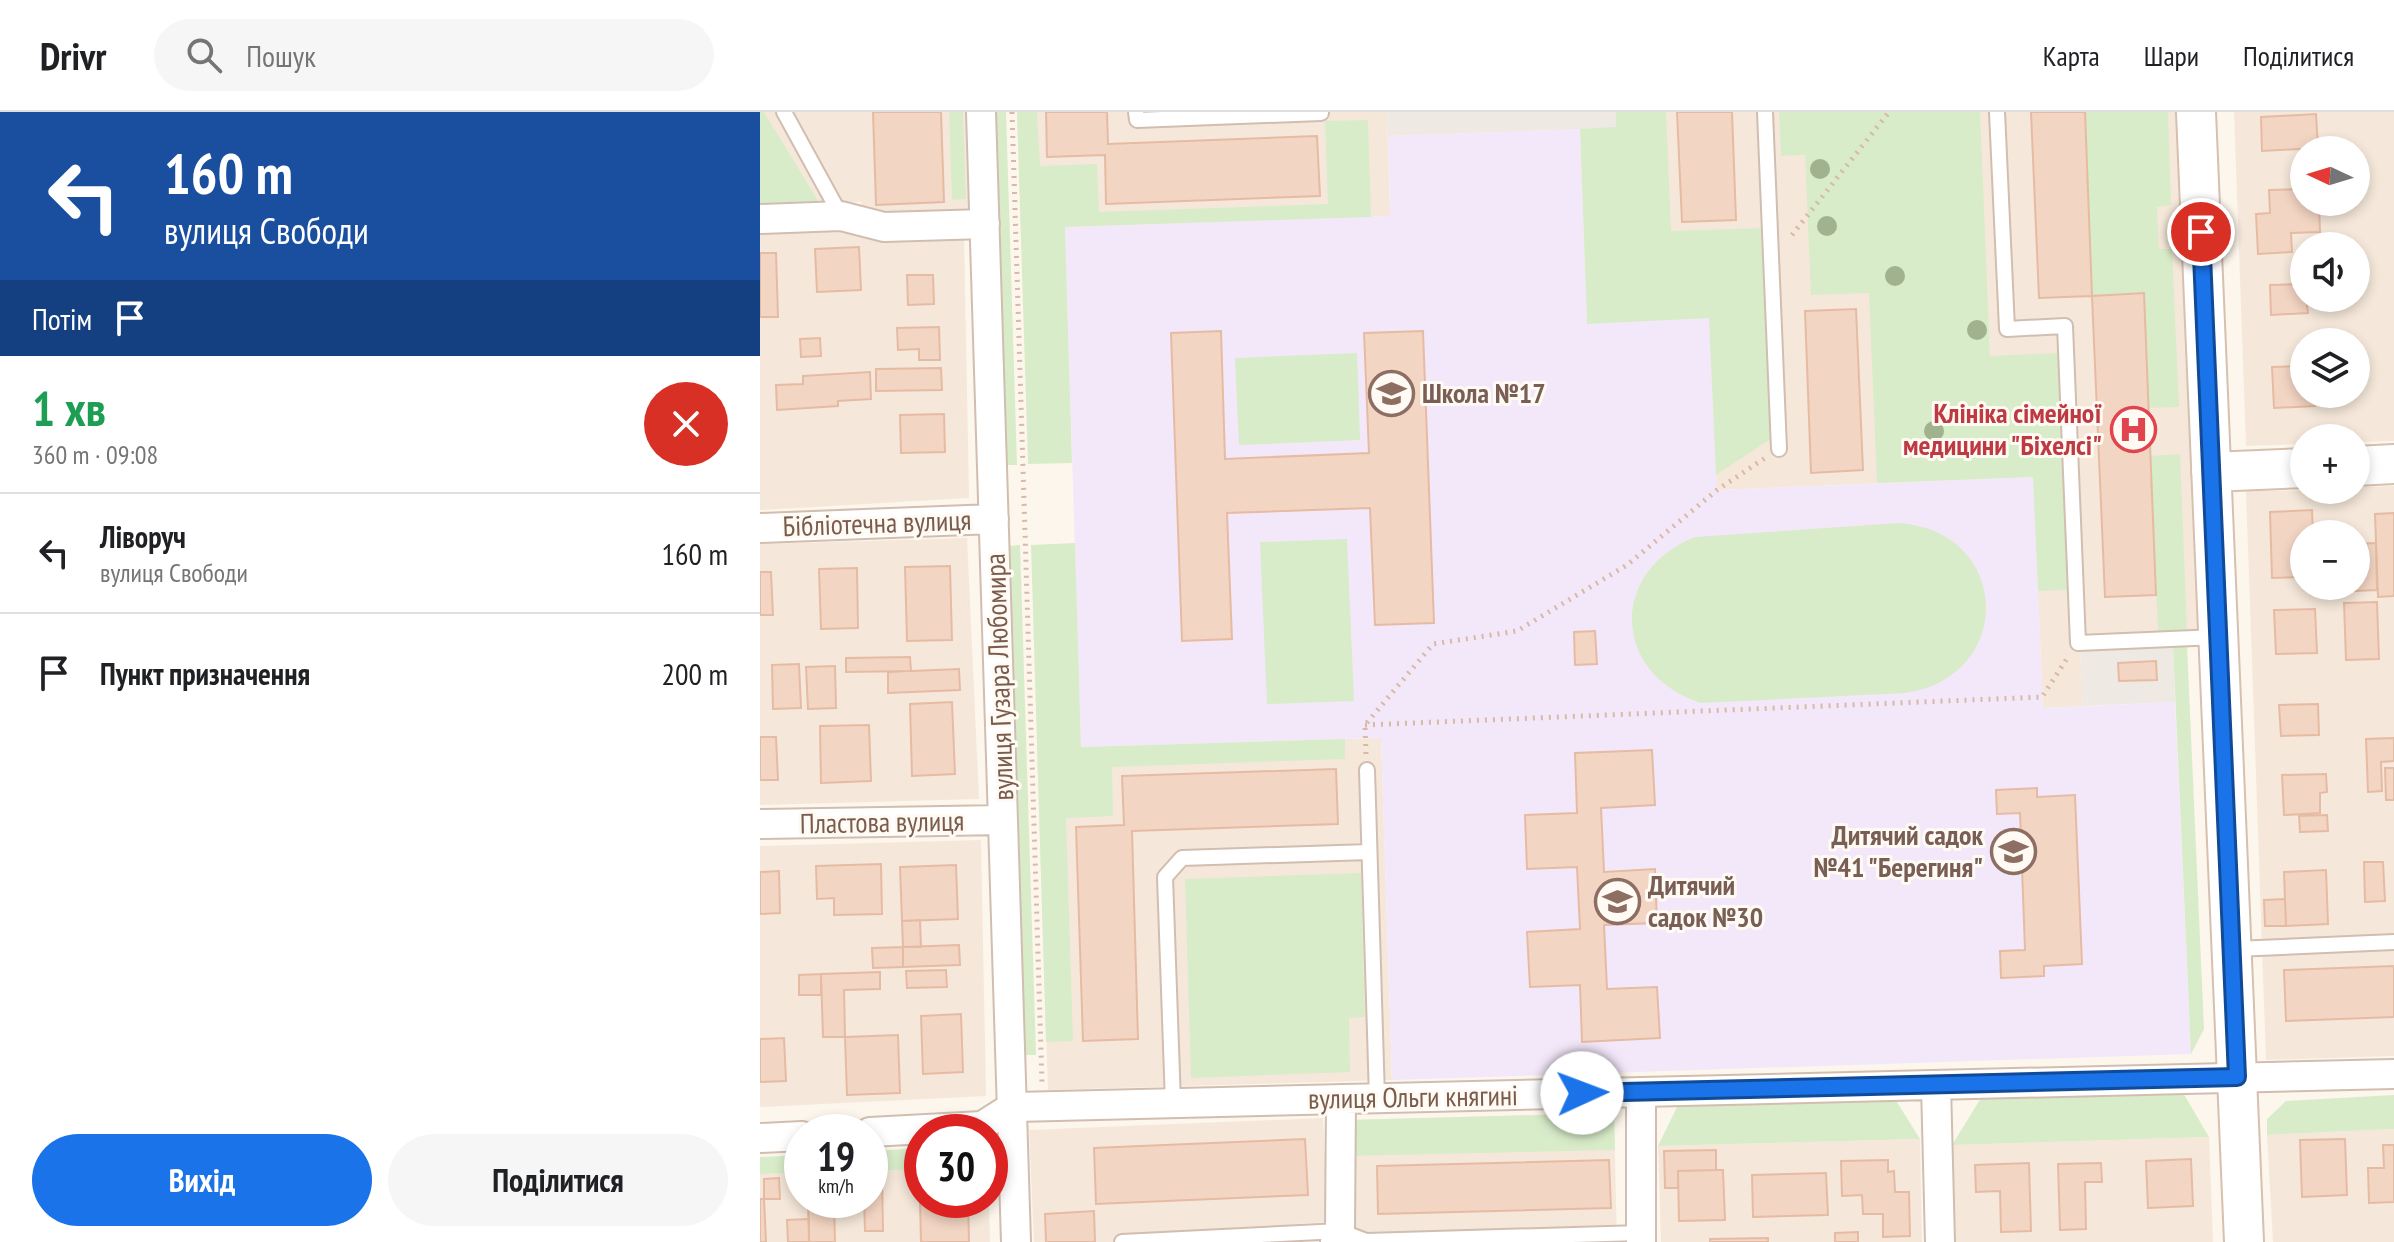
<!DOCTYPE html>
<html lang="uk">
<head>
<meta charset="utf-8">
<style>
	:root { --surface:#fff; --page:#f6f6f6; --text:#202124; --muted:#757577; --line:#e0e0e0; --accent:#1a73e8 }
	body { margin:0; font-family:"PT Sans Narrow",sans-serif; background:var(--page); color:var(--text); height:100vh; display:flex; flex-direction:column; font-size:30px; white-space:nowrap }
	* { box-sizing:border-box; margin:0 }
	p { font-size:26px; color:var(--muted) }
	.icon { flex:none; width:44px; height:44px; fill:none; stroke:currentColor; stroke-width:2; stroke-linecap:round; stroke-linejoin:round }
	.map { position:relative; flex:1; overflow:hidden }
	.side { display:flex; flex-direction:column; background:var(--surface); width:760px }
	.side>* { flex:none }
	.top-card { background:#1a4fa0; color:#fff; overflow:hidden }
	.needle { width:52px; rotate:274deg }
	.fabs { position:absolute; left:1530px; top:24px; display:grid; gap:16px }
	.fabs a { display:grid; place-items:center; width:80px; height:80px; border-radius:50%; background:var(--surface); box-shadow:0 4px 12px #0003; font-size:40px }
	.speed { position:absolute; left:24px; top:1002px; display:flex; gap:16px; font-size:40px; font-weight:700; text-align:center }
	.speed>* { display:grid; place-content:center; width:104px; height:104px; border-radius:50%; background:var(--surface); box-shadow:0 4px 12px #0003; line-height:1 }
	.speed small { font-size:20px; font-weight:400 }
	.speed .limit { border:12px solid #d22; background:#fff; color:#111 }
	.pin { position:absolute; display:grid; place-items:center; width:68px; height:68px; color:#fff; margin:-34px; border:4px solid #fff; border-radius:50%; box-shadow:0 2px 8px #0007 }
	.me { position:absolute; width:88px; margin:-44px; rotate:88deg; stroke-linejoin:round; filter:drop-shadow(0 0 6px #0008) }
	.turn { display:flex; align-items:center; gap:28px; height:168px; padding:0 32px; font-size:36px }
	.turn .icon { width:104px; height:104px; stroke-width:2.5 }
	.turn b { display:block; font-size:56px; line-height:68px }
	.then { display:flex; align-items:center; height:76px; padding:0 32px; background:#0003; gap:16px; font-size:30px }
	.round { display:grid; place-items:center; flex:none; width:84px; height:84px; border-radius:42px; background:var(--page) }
	.headline { display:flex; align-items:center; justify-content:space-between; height:136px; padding:0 32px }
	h1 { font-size:48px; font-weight:600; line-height:60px; color:#1e9e55 }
	.cta { display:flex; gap:16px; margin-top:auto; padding:16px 32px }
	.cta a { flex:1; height:92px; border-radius:48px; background:var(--accent); color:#fff; font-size:32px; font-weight:600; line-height:92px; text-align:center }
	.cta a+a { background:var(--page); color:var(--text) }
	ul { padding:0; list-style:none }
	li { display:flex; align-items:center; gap:24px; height:120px; padding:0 32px; border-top:2px solid var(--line) }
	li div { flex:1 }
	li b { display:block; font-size:30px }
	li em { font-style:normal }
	header { display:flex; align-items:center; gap:48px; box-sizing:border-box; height:112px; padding:0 40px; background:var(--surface); border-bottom:2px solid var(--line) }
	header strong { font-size:38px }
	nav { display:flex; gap:44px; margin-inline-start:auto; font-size:28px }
	.search { width:560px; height:72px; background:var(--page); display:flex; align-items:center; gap:20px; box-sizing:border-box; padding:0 28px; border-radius:44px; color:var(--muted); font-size:30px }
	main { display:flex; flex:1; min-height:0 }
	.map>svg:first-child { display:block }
</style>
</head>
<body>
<header>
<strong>Drivr</strong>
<div class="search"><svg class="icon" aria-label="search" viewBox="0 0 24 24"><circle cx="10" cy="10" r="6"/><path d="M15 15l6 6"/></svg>Пошук</div>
<nav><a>Карта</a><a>Шари</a><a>Поділитися</a></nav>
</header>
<main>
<section class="side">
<div class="top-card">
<div class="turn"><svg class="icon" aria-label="left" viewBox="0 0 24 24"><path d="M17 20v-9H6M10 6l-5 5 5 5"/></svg><div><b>160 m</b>вулиця Свободи</div></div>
<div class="then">Потім<svg class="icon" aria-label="arrive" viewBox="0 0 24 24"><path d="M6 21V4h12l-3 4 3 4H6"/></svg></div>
</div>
<div class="headline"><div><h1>1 хв</h1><p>360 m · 09:08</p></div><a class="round" style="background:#d93025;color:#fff"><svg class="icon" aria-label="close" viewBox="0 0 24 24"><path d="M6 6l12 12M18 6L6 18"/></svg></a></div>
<ul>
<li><svg class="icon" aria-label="left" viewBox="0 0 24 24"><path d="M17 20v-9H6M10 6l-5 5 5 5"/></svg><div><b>Ліворуч</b><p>вулиця Свободи</p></div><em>160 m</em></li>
<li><svg class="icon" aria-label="arrive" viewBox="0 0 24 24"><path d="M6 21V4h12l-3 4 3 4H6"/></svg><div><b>Пункт призначення</b></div><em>200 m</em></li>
</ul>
<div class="cta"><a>Вихід</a><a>Поділитися</a></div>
</section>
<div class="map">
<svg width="1634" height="1130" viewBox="0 0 1634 1130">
	<rect width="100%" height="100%" fill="#fdf6ec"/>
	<path fill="#f5e8da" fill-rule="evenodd" d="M0 0H211L215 103 123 106 102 100 101 90 0 94Z
		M257 0H627L630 104 261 116Z
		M856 0H1422L1442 533 1320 538 1323 594 1283 596 1273 365 957 378 820 17 856 15Z
		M1474 0H1634V329L1596 330V326H1544V332L1486 334ZM1544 38H1596V90H1544ZM1544 134H1596V186H1544ZM1544 230H1596V282H1544Z
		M79 117 204 123 209 386 0 398V121Z
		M1634 374V944L1506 948 1486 379 1596 378V375ZM1544 422H1596V474H1544Z
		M207 426 219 687 0 693V432Z
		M621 626 632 968 288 978 277 637Z
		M221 728 226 984 0 995V734Z
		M854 1001 857 1130H593L590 1008Z
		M563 1006 568 1110 534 1112V1130H274L269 1018Z
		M1634 1017V1130H1513L1507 1023Z
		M1449 1025 1453 1130H1195L1192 1033Z
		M1160 1027 1162 1130H901L898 1034Z
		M162 1057V1088H229L230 1130H0V1062L42 1061V1088H110V1059Z"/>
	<path fill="#efe9e4" d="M627 0H856V16L628 24Z
		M1413 534 1415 590 1323 594 1320 538Z"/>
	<path fill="#f3e8fa" d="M820 17 827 211 950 206 957 378 1273 365 1283 596 1415 590 1431 942 632 968 621 626 321 635 305 115 630 104 628 24Z"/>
	<path fill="#d8ecc9" d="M0 0H4L60 92 0 94Z
		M189 0H203L206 87 192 88Z
		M235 0H246L257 353H246Z
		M257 0H277L280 54 337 52 339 100 568 92 565 9 608 8 611 105 305 115 312 351 268 352Z
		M856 0H906L911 119 1003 116 1012 326 956 363 949 206 827 212 820 17 856 15Z
		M1019 0H1220L1230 244 1298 241 1308 478 1278 479 1273 365 1117 371 1109 181 1051 183 1045 43 1021 44Z
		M1325 0H1408L1411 93 1397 95 1399 137H1412L1419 295 1388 296 1383 182 1332 184Z
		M597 241 600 328 479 333 475 246Z
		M1420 342 1427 518 1398 519 1390 344Z
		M1139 411C1252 419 1256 565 1145 581L941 591C852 563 848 459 935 425Z
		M587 427 594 589 507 592 500 430Z
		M315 431 321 635 585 627V647L352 655 353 704 306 706 313 929 286 930 271 433Z
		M260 433 276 943H265L249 434Z
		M1427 533 1444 917 1431 942 1413 534Z
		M601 761 605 905 589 906 590 960 431 966 425 767Z
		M1422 979 1449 1025 1192 1033 1221 986Z
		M1634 983V1017L1507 1023V1007L1526 989Z
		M1135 987 1160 1027 898 1034 918 993Z
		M854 1001 855 1038 590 1044V1008Z
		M162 1036V1057L110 1059V1039Z
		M42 1043V1061L0 1062V1045Z"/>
	<path fill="#f3d5c3" stroke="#e6bba3" stroke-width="2" d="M113 0H181L184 90 116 93Z
		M286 0H347L348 32 557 24 560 84 346 92 345 43 287 45Z
		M917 0H972L976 108 922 110Z
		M1271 0H1325L1332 184 1279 186Z
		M1556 2 1558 36 1502 39 1501 5Z
		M1544 77V90H1559L1560 120 1531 121 1532 140 1498 142 1496 102 1510 101 1509 78Z
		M99 135 101 178 57 180 55 137Z
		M0 141H16L18 205H0Z
		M147 163H173L174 192 148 193Z
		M1544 172 1548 201 1511 203 1510 173Z
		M1384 181 1396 483 1345 485 1332 184Z
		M1096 197 1103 358 1051 361 1045 199Z
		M179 215 180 248H159V237L138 238 137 216Z
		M461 219 465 347 609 341 604 221 663 219 674 511 615 513 610 396 467 401 472 527 422 529 411 221Z
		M60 226 61 244 41 245 40 227Z
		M1544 254V282H1555V294L1514 296 1512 255Z
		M181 256 182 278 116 279V257Z
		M110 260 111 287 78 289V294L17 298 16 273 43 272V264Z
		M184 302 185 340 141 341 140 303Z
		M1552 398 1553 422H1544V465L1512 466 1510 400Z
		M1634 401V484L1618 485 1615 402Z
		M1616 431 1617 478 1572 480V474H1596V432Z
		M190 454 192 528 147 529 145 455Z
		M97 456 98 516 61 517 59 457Z
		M0 460H11L13 503H0Z
		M1617 490 1619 547 1586 548 1584 491Z
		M1555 497 1557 541 1516 542 1514 498Z
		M835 519 837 552 815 553 814 520Z
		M150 545 151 559 86 560V546Z
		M1396 549 1397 568 1359 569 1358 551Z
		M39 552 41 596 13 597 12 553Z
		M75 554 76 596 48 597 46 555Z
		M199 557 200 578 128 581V560Z
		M192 590 195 662 152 664 150 592Z
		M1558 592 1559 623 1521 624 1519 593Z
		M109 613 111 669 61 671 60 614Z
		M0 625H16L18 668H0Z
		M1634 626V649L1621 650 1622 679 1608 680 1606 627Z
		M892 638 895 693 841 696 844 760 895 757 897 811 844 813 847 877 897 875 900 926 822 930 820 873 770 875 767 820 820 817 817 755 767 757 765 703 817 701 815 641Z
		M1625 656H1634V688H1626Z
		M576 657 578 712 372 719 378 927 323 929 316 715 364 713 362 664Z
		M1566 662 1567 680 1560 681V701L1524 703 1522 663Z
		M1277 676V685L1315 683 1322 852 1284 854V864L1241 866 1240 839 1265 838 1260 701 1237 702 1236 678Z
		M1567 703 1568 719 1540 720 1539 704Z
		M1604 750H1623L1625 789 1605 790Z
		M121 752 122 802 74 803V786L57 787 56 754Z
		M196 753 198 807 142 809 140 755Z
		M1566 758 1568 812 1526 814 1524 760Z
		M19 759 20 801 0 802V760Z
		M1525 787 1526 814H1505L1504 788Z
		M160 808 161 835H143L142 809Z
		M199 833 200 853 143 855V835Z
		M143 835V855L113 856 112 836Z
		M1634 854V905L1526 909 1524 858Z
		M186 858 187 875 147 876 146 859Z
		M120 860V877L84 878 85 925H63L61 862Z
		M61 862V883H39V863Z
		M201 902 203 960 163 962 161 904Z
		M138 923 140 981 87 983 85 925Z
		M24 926 26 969 0 970V927Z
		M545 1027 548 1083 336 1092 334 1036Z
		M1585 1027 1587 1083 1542 1085 1540 1028Z
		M1623 1033H1634V1090L1609 1091 1608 1056H1624Z
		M956 1038V1058L918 1059V1076H905L904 1039Z
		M1431 1047 1433 1094 1388 1096 1386 1049Z
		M849 1048 851 1096 618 1102 617 1054Z
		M1128 1048V1060L1134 1059 1135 1080H1149L1150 1124 1123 1125V1102H1103L1102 1083 1082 1084 1081 1049Z
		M1269 1051 1271 1119 1241 1120 1240 1079 1216 1080 1215 1053Z
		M1341 1051 1342 1070H1325L1326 1117 1300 1118 1298 1052Z
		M956 1058H963L965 1108 919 1109 918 1059Z
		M1066 1061 1068 1103 993 1105 992 1063Z
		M110 1065H122L123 1119H105L104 1088H110Z
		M19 1066 20 1087H4V1067Z
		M0 1087H4L6 1130H0Z
		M160 1088H208L209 1130H161Z
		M48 1089H74L75 1130H49Z
		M334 1099 335 1130H286L285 1102Z
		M49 1107V1130H28L27 1108Z
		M1098 1120V1130H1075V1121Z
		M1008 1126V1130H950V1127Z"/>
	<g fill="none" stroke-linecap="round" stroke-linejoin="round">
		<defs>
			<path id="lane" d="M24 0 81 104
				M376 0 377 8 561 1
				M1005 0 1019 337
				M1237 0 1247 217 1305 214 1318 531 1457 525
				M607 658 617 986
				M1475 837 1634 830
				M413 991 405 765 422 746 609 740
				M362 1130 580 1119 606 1129 881 1121"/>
			<path id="street" d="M221 0 256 1130
				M0 107 81 104 124 115 225 112
				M0 416 234 407
				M0 712 243 708
				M1176 973 1180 1130
				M881 980V1130
				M110 1020 222 1014 252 995 1634 962
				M0 1026 42 1024
				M575 1130 580 1119 581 987"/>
			<path id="secondary" d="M1436 0 1484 1130
				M1596 354 1634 352
				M1451 360 1544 356"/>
		</defs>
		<use href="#lane" stroke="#d1beb0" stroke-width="18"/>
		<use href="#street" stroke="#d1beb0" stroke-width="32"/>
		<use href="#secondary" stroke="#d6c0b0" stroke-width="42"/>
		<path stroke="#d9b8a5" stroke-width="5" stroke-dasharray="2 6" stroke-linecap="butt" d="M252 0 282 971
			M1032 123 1129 0
			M605 613 1282 585 1308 545
			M606 642 605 613 673 532 757 519 867 453 957 378 1005 346"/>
		<use href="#lane" stroke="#fff" stroke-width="14"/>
		<use href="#street" stroke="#fff" stroke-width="28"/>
		<use href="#secondary" stroke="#fff" stroke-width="38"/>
	</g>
	<g fill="#a0b28e">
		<circle cx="1060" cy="57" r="10"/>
		<circle cx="1067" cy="114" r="10"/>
		<circle cx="1135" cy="164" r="10"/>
		<circle cx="1217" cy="218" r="10"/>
		<circle cx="1174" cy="319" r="10"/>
	</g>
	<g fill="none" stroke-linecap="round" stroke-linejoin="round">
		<defs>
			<path id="route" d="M822 981 1477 965 1441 120"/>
		</defs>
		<use href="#route" stroke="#114b97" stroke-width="20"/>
		<use href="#route" stroke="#1a73e8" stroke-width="14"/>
	</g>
	<defs>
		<symbol id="school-ring" viewBox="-11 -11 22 22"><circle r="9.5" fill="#fffaf3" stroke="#8d6e63" stroke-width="1.5"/><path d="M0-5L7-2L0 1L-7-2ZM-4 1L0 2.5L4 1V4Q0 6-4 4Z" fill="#8d6e63"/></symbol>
		<symbol id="hospital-ring" viewBox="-11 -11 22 22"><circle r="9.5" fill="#fffaf3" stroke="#e0444e" stroke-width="1.5"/><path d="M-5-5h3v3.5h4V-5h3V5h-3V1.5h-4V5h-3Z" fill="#e0444e"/></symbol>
	</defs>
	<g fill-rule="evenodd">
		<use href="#school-ring" x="606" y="256" width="51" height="51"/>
		<use href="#hospital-ring" x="1348" y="292" width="51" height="51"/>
		<use href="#school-ring" x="1228" y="714" width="51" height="51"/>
		<use href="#school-ring" x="832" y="764" width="51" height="51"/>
	</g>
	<g text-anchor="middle" stroke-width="6" stroke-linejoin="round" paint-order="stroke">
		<g font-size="28" font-weight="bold" fill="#785e54" stroke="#fffaf3" text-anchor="start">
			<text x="662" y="291">Школа №17</text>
			<text x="1223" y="733" text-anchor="end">Дитячий садок<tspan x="1223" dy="32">№41 "Берегиня"</tspan></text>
			<text x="888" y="783">Дитячий<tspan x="888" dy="32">садок №30</tspan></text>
		</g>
		<g font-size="28" font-weight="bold" fill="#be3a42" stroke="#fffaf3" text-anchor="end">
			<text x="1342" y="311">Клініка сімейної<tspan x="1342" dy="32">медицини "Біхелсі"</tspan></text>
		</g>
		<g font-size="28" fill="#7a5c4d" stroke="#fffaf3">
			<text transform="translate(117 411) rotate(-2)" y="10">Бібліотечна вулиця</text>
			<text transform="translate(239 565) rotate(-92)" y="10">вулиця Гузара Любомира</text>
			<text transform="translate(122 710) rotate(-1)" y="10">Пластова вулиця</text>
			<text transform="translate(653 985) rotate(-1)" y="10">вулиця Ольги княгині</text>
		</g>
	</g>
</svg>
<div class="fabs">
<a><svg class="needle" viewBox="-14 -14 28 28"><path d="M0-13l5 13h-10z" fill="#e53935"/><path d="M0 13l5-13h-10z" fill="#757577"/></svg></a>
<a><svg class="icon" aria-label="sound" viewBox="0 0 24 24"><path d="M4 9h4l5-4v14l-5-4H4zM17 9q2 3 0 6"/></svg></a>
<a><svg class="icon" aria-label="layers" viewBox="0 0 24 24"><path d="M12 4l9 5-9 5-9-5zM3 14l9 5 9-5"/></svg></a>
<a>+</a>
<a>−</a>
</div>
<div class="speed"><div>19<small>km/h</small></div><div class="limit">30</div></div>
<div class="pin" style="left:1441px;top:120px;background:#d93025"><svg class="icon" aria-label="arrive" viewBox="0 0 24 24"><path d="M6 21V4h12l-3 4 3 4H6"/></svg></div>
<svg class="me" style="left:822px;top:981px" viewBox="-20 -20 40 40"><circle r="19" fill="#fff"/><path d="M0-13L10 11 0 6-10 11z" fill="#1a73e8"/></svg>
</div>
</main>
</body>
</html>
